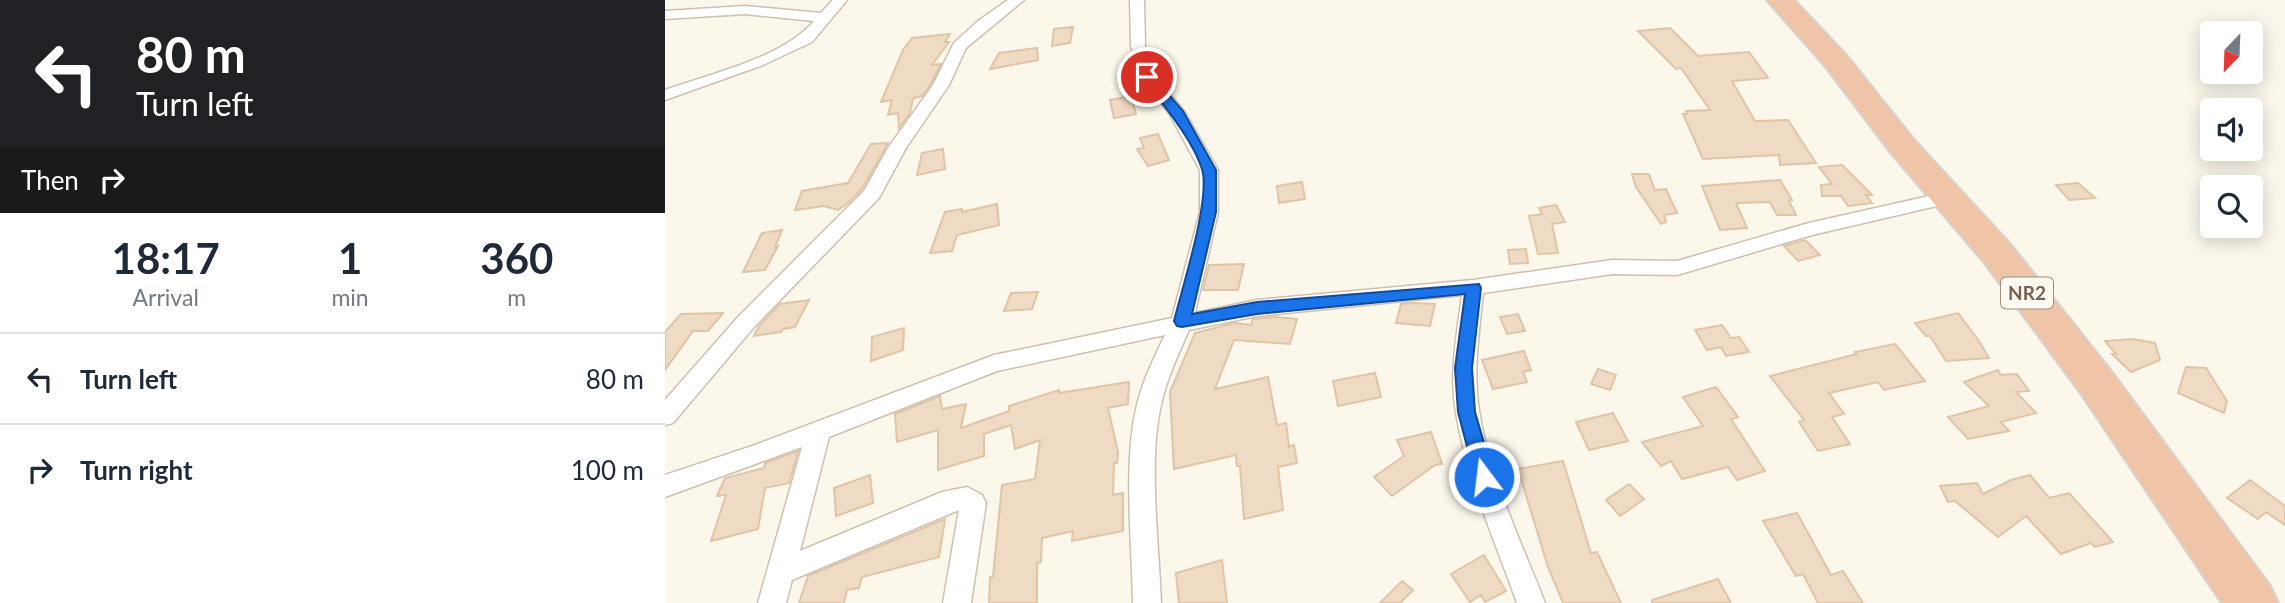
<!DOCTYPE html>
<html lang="en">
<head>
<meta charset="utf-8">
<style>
	:root { --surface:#fff; --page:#f6f6f7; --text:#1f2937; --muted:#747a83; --line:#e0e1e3 }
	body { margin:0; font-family:Lato,sans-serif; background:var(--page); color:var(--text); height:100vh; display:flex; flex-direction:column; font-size:26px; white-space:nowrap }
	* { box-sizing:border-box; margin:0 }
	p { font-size:23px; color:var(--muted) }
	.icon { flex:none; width:38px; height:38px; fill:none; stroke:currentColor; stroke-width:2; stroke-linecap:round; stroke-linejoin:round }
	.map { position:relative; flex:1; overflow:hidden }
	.side { display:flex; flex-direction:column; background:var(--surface); width:665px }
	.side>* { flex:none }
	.guide { background:#202124; color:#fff; overflow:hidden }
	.needle { width:46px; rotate:203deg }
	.buttons { position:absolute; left:1535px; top:21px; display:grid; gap:14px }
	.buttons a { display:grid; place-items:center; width:63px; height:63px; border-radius:7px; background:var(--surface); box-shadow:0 4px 18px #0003; font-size:35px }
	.pin { position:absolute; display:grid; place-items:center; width:60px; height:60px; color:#fff; margin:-30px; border:4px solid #fff; border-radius:50%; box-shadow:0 2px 7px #0007 }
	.me { position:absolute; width:77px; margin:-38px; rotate:345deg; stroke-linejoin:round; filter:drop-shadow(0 0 5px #0008) }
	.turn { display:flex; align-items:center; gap:24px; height:147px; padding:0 21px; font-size:32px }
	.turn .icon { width:91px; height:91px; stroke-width:2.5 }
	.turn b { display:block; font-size:49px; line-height:60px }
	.then { display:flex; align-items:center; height:66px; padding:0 21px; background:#0003; gap:14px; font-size:26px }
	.eta { display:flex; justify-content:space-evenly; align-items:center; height:119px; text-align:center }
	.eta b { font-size:42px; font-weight:700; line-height:49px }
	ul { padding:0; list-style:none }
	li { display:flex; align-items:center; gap:21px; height:91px; padding:0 21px; border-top:2px solid var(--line) }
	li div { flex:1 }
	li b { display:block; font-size:26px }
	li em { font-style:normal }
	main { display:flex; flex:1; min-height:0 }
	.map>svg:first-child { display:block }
</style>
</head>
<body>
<main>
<section class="side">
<div class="guide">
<div class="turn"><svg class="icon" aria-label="left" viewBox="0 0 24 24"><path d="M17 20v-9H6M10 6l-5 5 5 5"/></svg><div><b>80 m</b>Turn left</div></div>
<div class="then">Then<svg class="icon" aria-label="right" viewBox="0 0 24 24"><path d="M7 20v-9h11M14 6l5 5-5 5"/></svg></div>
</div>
<div class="eta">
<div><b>18:17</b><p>Arrival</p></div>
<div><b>1</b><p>min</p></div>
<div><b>360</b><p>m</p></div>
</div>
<ul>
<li><svg class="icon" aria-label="left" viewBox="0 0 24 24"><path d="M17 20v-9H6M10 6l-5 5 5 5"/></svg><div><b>Turn left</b></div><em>80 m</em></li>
<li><svg class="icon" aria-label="right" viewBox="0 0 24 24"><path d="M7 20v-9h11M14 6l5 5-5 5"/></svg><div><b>Turn right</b></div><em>100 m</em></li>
</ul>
</section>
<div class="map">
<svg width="1620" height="603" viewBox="0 0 1620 603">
	<rect width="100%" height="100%" fill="#fbf7eb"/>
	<path fill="#efdbc4" stroke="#e0c4a6" stroke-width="2" d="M408 27 405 43 387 46 389 29Z
		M1005 28 1033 56 1084 52 1103 78 1067 81 1090 121 1123 120 1151 163 1115 165 1114 155 1038 159 1018 114H1022L1021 111 1045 110 1016 68 1011 69 973 31Z
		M285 34 280 42H284L267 65 276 64 266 84 257 96 248 98 245 113 234 128 233 113 223 115 227 100 216 102 238 50 247 38Z
		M372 48 373 60 325 69 334 53Z
		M466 96 471 114 449 118 445 100Z
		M493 134 504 160 483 166 472 149 479 148 475 138Z
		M223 143 197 189 183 203 173 210 159 206 130 210 137 191 183 183 206 144Z
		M278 149 280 169 252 175 257 153Z
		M1177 165 1207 195H1201L1207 203 1183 206 1176 196H1157L1156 185 1167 184 1154 167Z
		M967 174H984L990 190 1001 189 1012 213 999 215 1001 222 996 224 971 187Z
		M1115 180 1127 200 1124 201 1131 215H1112L1105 202 1071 203 1082 228 1055 230 1037 186Z
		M637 182 640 199 614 203 612 186Z
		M1413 183 1430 198 1404 200 1391 185Z
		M332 204 334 225 292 235 287 251 265 253 280 212 297 209V212Z
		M891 205 900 222 887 224 893 253 873 254 864 216 877 214 874 208Z
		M117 230 110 247 113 246 100 270 78 272 97 233Z
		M1140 240 1155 255 1133 261 1119 246Z
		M861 249 863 263 845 264 843 250Z
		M579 264 573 290H538L544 265Z
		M373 292 367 309 339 311 346 293Z
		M144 300 130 327 118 329 116 332 89 336 94 326 115 304Z
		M748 303 770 304 765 326 731 323 736 304Z
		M58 313 43 331H28L0 370V332L16 314Z
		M1293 313 1314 341 1324 358 1281 361 1265 336H1261L1250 323Z
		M853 314 860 331 842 334 835 317Z
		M610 317 632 319 625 344 569 340 550 389 603 377 612 425 621 423 624 447 629 445 632 463 613 467 618 510 579 519 575 466H572L571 455 509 469 505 392 530 333 570 323 586 325 588 319Z
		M1057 325 1066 338 1074 337 1084 352 1061 356 1056 347 1042 350 1030 330Z
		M239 328 238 350 206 361 207 337Z
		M1467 339 1490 343 1495 360 1466 372 1447 354H1451L1440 341Z
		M1230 344 1260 381 1219 390 1213 382 1164 393 1179 414 1167 417 1185 444 1153 451 1134 422 1139 420 1105 376 1192 354 1190 352Z
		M859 351 866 370 858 372 862 382 828 389 817 360Z
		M1521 367 1541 368 1562 401 1559 413 1513 393Z
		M933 369 951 375 945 390 926 384Z
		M1333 370 1336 375 1352 374 1364 391 1351 392 1371 413 1336 422 1344 431 1303 439 1283 417 1324 406 1299 382Z
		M710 373 716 397 673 406 668 381Z
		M464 382 463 404 443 408 453 452 452 463H449L448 495 458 493V531L407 541 408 531 377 538 376 562 372 563V603H324L325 577H328L337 485 370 479 375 440 350 449 346 425 319 434V456L273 470V430L232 442 230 414 275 396 277 409 301 404 296 428 344 411V406L394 390V393Z
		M1051 387 1073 417 1066 419 1100 471 1072 480 1063 467 1017 479 1006 461 996 466 977 442 1038 426 1018 397Z
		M948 413 963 441 924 450 911 422Z
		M766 432 777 464 770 465 727 496 709 477 739 456 732 440Z
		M133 451 124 483 100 488 93 529 46 541 61 495 52 496 60 478 99 468 100 463Z
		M898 461 926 553 932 552 956 603H898L883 567 853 469Z
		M205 475 208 503 171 516 169 488Z
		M1365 475 1384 498 1404 493 1448 542 1430 547 1426 543 1396 554 1361 516 1333 537 1290 501 1283 502 1275 486 1312 483 1318 494 1346 480Z
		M1585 480 1620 506V525L1601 512 1593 519 1562 498Z
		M964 484 979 499 955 516 941 500Z
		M1132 513 1166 575 1178 571 1198 603H1153L1138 574 1131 576 1098 521Z
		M280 519 274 557 197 577 194 588 182 590 179 603H134L143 576Z
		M819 555 841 591 820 602 816 595 805 602 786 574Z
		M557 560 562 603H514L511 573Z
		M1053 579 1066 603H987V600Z
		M737 581 748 590 735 603H715Z"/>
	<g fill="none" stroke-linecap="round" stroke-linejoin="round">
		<defs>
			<path id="street" d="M168 0H182L147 42 98 65 0 100V90C45 74 118 58 149 21L80 14 0 19V11L80 6 156 13Z
				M343 0H359L301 48 284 85 241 148 214 198 89 327 8 423 0 425V400L73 317 199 191 223 148 268 85 289 43 313 21Z
				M465 0H479L480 46 490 76 519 111 553 170V212L530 313 592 300 808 280 947 260 1012 261 1144 223 1282 192 1291 198 1289 202 1147 235 1012 275 947 274 818 293C814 332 808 371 814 410 823 474 857 543 880 603H852C830 541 802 479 791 413 784 374 792 334 797 295L592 316 524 330C513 355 502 378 496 405 483 461 494 544 496 603H468C467 544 458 460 472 405 478 380 489 358 500 335L332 371 164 437 135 551 277 492 302 487 317 495 321 503 306 603H278L294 510 127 580 121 603H93L137 447 0 497V475L90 445 329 355 507 318 535 212V170L504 113 475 77 466 46Z"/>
			<path id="highway" d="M1102 0H1129L1181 55 1249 140 1345 244 1445 370 1605 586 1613 603H1557L1415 392 1319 262 1227 154 1161 67Z"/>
		</defs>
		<use href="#street" stroke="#cdc0b1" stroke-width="3"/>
		<use href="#highway" stroke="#d8d3ce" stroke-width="4"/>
		<use href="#street" fill="#fff" fill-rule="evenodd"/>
		<use href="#highway" fill="#f0c4a7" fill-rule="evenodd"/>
	</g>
	<path fill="#1a73e8" stroke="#114b97" stroke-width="2" d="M478 75H487L518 111 551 170V212L527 314 592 302 814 284 816 288 807 368 810 412 829 477 826 482 819 485 812 482 810 477 793 412 790 368 800 294 592 314 517 327 512 326 509 321C517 288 546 199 537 169 528 141 497 102 478 80Z"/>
	<g text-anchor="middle" stroke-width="5" stroke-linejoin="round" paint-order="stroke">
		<rect fill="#fefaf1" stroke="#9e8f80" stroke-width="2" x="1336" y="277.5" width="52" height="31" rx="5"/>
		<g font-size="19" font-weight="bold" fill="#75614f">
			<text x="1362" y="300">NR2</text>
		</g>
	</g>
</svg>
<div class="buttons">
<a><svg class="needle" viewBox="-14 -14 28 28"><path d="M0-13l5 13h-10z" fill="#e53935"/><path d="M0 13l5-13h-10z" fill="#747a83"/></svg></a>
<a><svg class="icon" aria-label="sound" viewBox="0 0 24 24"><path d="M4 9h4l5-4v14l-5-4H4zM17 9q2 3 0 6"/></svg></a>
<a><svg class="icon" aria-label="search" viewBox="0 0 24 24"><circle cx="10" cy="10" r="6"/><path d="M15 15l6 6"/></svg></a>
</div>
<div class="pin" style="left:482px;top:77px;background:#d93025"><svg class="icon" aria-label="arrive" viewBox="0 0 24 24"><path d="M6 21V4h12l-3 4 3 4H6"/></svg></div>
<svg class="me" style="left:819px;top:477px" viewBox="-20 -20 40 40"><circle r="17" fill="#1a73e8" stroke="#fff" stroke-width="3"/><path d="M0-11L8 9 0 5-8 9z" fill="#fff"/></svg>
</div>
</main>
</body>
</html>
